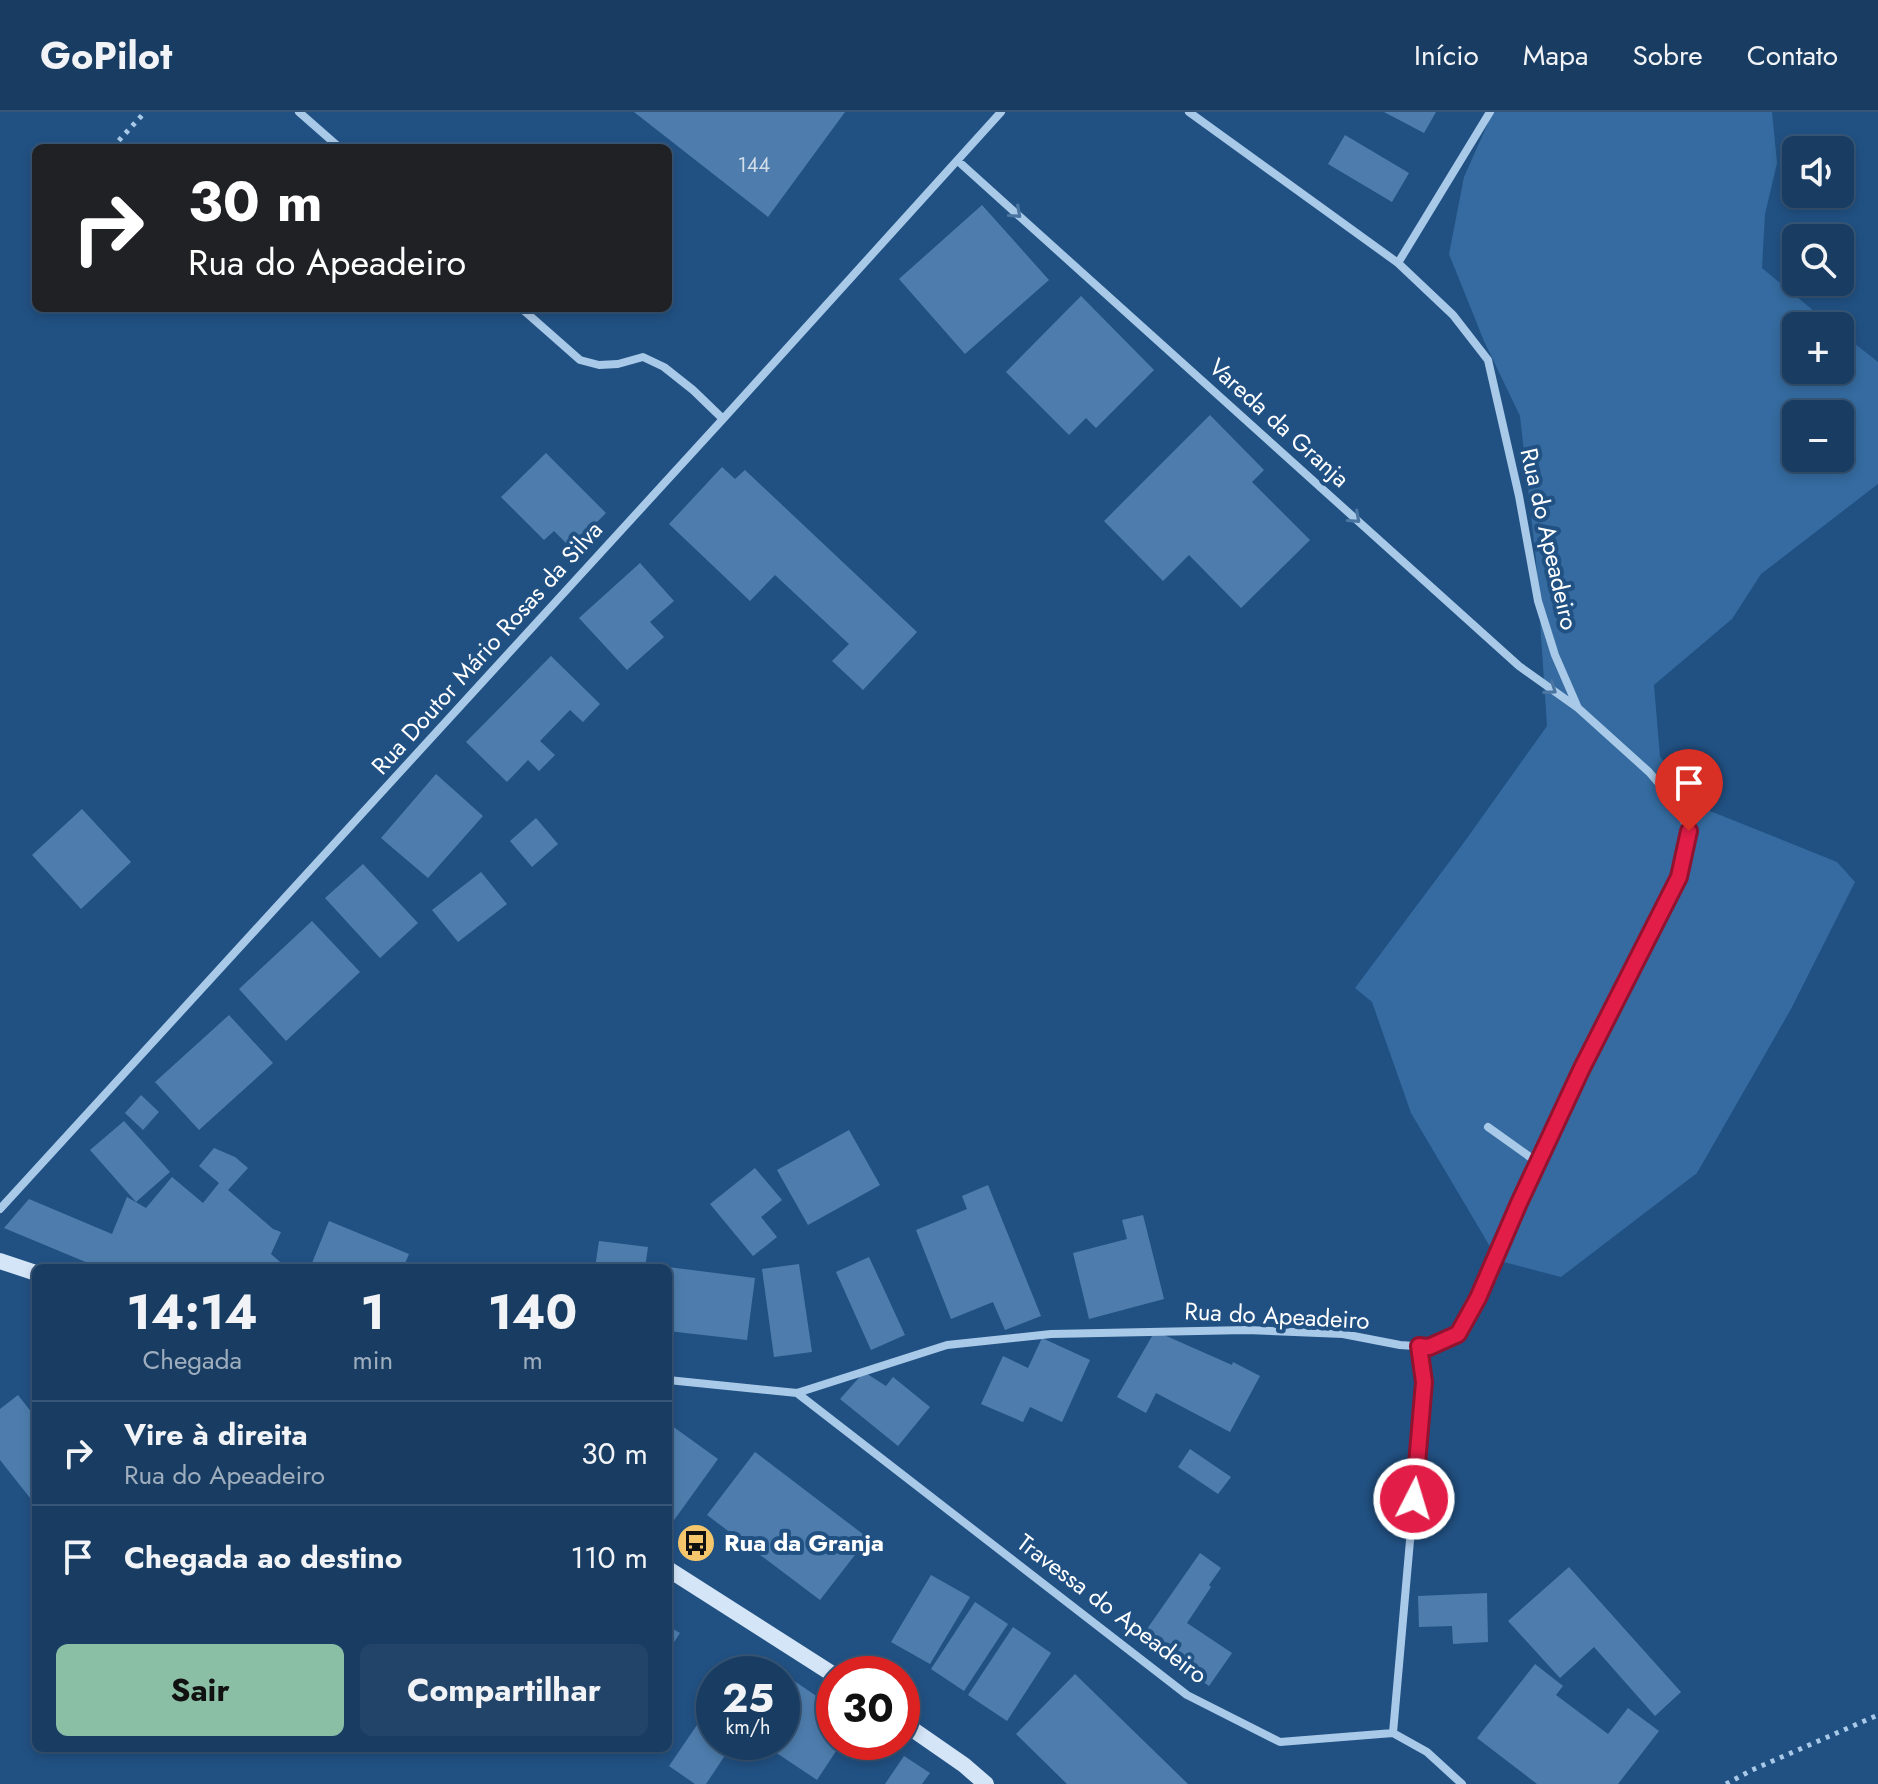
<!DOCTYPE html>
<html lang="pt">
<head>
<meta charset="utf-8">
<style>
	:root { --surface:#193d62; --page:#224468; --text:#f1f3f6; --muted:#9faebe; --line:#375677; --accent:#8abfa5 }
	body { margin:0; font-family:Jost,sans-serif; background:var(--page); color:var(--text); height:100vh; display:flex; flex-direction:column; font-size:30px; white-space:nowrap }
	* { box-sizing:border-box; margin:0 }
	p { font-size:26px; color:var(--muted) }
	.icon { flex:none; width:44px; height:44px; fill:none; stroke:currentColor; stroke-width:2; stroke-linecap:round; stroke-linejoin:round }
	.map { position:relative; flex:1; overflow:hidden }
	.drawer { position:absolute; left:32px; top:1152px; width:640px; height:488px; display:flex; flex-direction:column; background:var(--surface); border-radius:12px; box-shadow:0 4px 12px #0003,0 0 0 2px var(--line) }
	.drawer>* { flex:none }
	.banner { position:absolute; left:32px; top:32px; width:640px; height:168px; border-radius:12px; box-shadow:0 4px 12px #0003,0 0 0 2px var(--line); background:#202124; color:#fff; overflow:hidden }
	.tools { position:absolute; left:1782px; top:24px; display:grid; gap:16px }
	.tools a { display:grid; place-items:center; width:72px; height:72px; border-radius:12px; background:var(--surface); box-shadow:0 4px 12px #0003,0 0 0 2px var(--line); font-size:40px }
	.speed { position:absolute; left:696px; top:1544px; display:flex; gap:16px; font-size:40px; font-weight:700; text-align:center }
	.speed>* { display:grid; place-content:center; width:104px; height:104px; border-radius:50%; background:var(--surface); box-shadow:0 4px 12px #0003,0 0 0 2px var(--line); line-height:1 }
	.speed small { font-size:20px; font-weight:400 }
	.speed .limit { border:12px solid #d22; background:#fff; color:#111 }
	.pin { position:absolute; display:grid; place-items:center; width:68px; height:68px; color:#fff; margin:-82px -34px; border-radius:50% 50% 50% 0; rotate:-45deg; box-shadow:0 0 8px #0007 }
	.pin .icon { rotate:45deg }
	.me { position:absolute; width:88px; margin:-44px; rotate:5deg; stroke-linejoin:round; filter:drop-shadow(0 0 6px #0008) }
	.turn { display:flex; align-items:center; gap:28px; height:168px; padding:0 24px; font-size:36px }
	.turn .icon { width:104px; height:104px; stroke-width:2.5 }
	.turn b { display:block; font-size:56px; line-height:68px }
	.eta { display:flex; justify-content:space-evenly; align-items:center; height:136px; text-align:center }
	.eta b { font-size:48px; font-weight:700; line-height:56px }
	.cta { display:flex; gap:16px; margin-top:auto; padding:16px 24px }
	.cta a { flex:1; height:92px; border-radius:12px; background:var(--accent); color:#111; font-size:32px; font-weight:700; line-height:92px; text-align:center }
	.cta a+a { background:var(--page); color:var(--text) }
	ul { padding:0; list-style:none }
	li { display:flex; align-items:center; gap:24px; height:104px; padding:0 24px; border-top:2px solid var(--line) }
	li div { flex:1 }
	li b { display:block; font-size:30px }
	li em { font-style:normal }
	header { display:flex; align-items:center; gap:48px; box-sizing:border-box; height:112px; padding:0 40px; background:var(--surface); border-bottom:2px solid var(--line) }
	header strong { font-size:38px }
	nav { display:flex; gap:44px; margin-inline-start:auto; font-size:28px }
	.map>svg:first-child { display:block }
</style>
</head>
<body>
<header>
<strong>GoPilot</strong>
<nav><a>Início</a><a>Mapa</a><a>Sobre</a><a>Contato</a></nav>
</header>
<div class="map">
<svg width="1878" height="1672" viewBox="0 0 1878 1672">
	<rect width="100%" height="100%" fill="#215183"/>
	<path fill="#356ba0" fill-rule="evenodd" d="M1493 0H1772L1777 51 1765 102 1762 156 1832 214H1796V258H1840V220L1878 250V372L1761 462 1732 507 1654 573 1660 645 1710 699 1837 750 1855 770 1791 897 1697 1061 1561 1165 1492 1147 1495 1143 1411 1001 1372 890 1355 876 1465 729 1547 614 1536 448 1520 304 1484 229 1449 142 1464 65ZM1796 302H1840V346H1796Z"/>
	<path fill="#4e7dad" d="M634 0H845L768 105Z
		M1384 0H1436L1424 21Z
		M1345 23 1409 61 1392 90 1328 52Z
		M982 93 1049 168 965 242 899 167Z
		M1081 184 1154 258 1096 316 1086 306 1069 323 1006 260Z
		M1210 303 1264 358 1252 370 1310 428 1241 496 1189 443 1163 469 1104 409Z
		M546 341 606 401 571 436 554 419 544 428 501 385Z
		M722 355 735 367 745 358 917 520 863 578 832 549 849 532 775 463 750 489 669 412Z
		M640 451 674 489 650 510 664 525 627 558 579 506Z
		M551 544 600 592 583 610 570 598 540 629 555 643 539 659 528 648 507 670 466 630Z
		M436 662 483 704 428 766 381 726Z
		M82 697 131 750 81 797 32 743Z
		M536 706 558 732 532 755 510 729Z
		M363 752 418 811 380 846 325 786Z
		M481 760 507 792 458 830 432 798Z
		M312 809 360 860 286 929 239 877Z
		M229 903 273 951 199 1018 155 970Z
		M141 983 159 1000 143 1018 125 1001Z
		M124 1009 170 1060 136 1090 90 1038Z
		M849 1018 880 1073 808 1113 777 1058Z
		M214 1036 235 1045 248 1056 228 1078 273 1117 281 1120 271 1142 287 1156H100L4 1116 29 1087 112 1122 127 1085 146 1096 172 1065 203 1091 219 1071 199 1054Z
		M755 1056 782 1088 761 1105 777 1125 753 1144 710 1092Z
		M988 1073 1041 1204 1005 1218 993 1190 951 1207 916 1118 967 1097 962 1084Z
		M1143 1103 1164 1187 1089 1207 1073 1141 1127 1127 1122 1108Z
		M329 1109 409 1142 403 1156H310Z
		M599 1129 648 1135 645 1156H595Z
		M869 1145 905 1223 871 1238 836 1160Z
		M799 1152 812 1240 774 1245 762 1157Z
		M668 1155 755 1166 747 1228 668 1219Z
		M1155 1219 1232 1253 1233 1250 1260 1264 1230 1320 1156 1281 1146 1301 1117 1285Z
		M1042 1226 1090 1248 1062 1310 1030 1295 1023 1310 981 1292 1003 1244 1028 1256Z
		M864 1260 886 1274 893 1265 930 1295 898 1334 840 1287Z
		M18 1283 36 1306V1389L34 1391 0 1348V1297Z
		M668 1311 718 1347 672 1411 668 1408Z
		M1190 1337 1231 1365 1218 1382 1178 1355Z
		M755 1340 868 1426 820 1488 707 1403Z
		M1200 1441 1221 1456 1209 1473 1211 1475 1187 1511 1232 1541 1209 1574 1140 1527Z
		M1569 1455 1681 1580 1655 1604 1594 1535 1560 1566 1508 1509Z
		M931 1463 970 1485 930 1552 891 1530Z
		M1487 1481 1488 1530 1453 1532 1452 1514 1419 1515 1418 1484Z
		M975 1490 1008 1512 964 1579 931 1557Z
		M668 1514 680 1521 668 1539Z
		M1013 1515 1051 1541 1007 1609 968 1583Z
		M765 1549 834 1596V1630H842L817 1668 760 1630H782V1562H757Z
		M738 1552 752 1562H731Z
		M1535 1552 1563 1574 1556 1583 1608 1622 1628 1596 1659 1619 1618 1672H1537L1477 1626Z
		M1075 1562 1188 1672H1067L1016 1622Z
		M714 1588V1630H734L706 1672H695L669 1654Z
		M904 1644 930 1661 922 1672H885Z"/>
	<g fill="none" stroke-linecap="round" stroke-linejoin="round">
		<path stroke="#a9c9e8" stroke-width="5" stroke-dasharray="4 6" stroke-linecap="butt" d="M112 36 145 0
			M1726 1672 1752 1658 1878 1603"/>
		<path stroke="#a9c9e8" stroke-width="8" d="M299 0 340 36
			M958 49 1519 554 1578 596
			M1398 151 1490 0
			M521 196 580 248 599 253 618 252 643 245 664 255 693 278 723 307
			M1488 1015 1537 1050
			M0 1097 723 307 1001 0
			M668 1268 797 1281 947 1233 1051 1222 1247 1218 1343 1222 1400 1233 1429 1235 1458 1222 1478 1186 1537 1050 1582 956 1679 765 1689 719 1675 690 1649 660 1578 596 1555 543 1538 489 1519 384 1488 248 1453 203 1398 151 1189 0
			M797 1281 1187 1583 1280 1630 1393 1621
			M1393 1621 1424 1270 1419 1234
			M1393 1621 1427 1640 1462 1672"/>
		<path stroke="#d4e5f7" stroke-width="16" d="M0 1149 36 1161
			M668 1457 834 1563
			M902 1610 964 1653 986 1672"/>
	</g>
	<defs><path id="oneway-chevron" d="M-2-3.5L2.5 0L-2 3.5" fill="none" stroke-width="1.6" stroke-linecap="round" stroke-linejoin="round" transform="scale(2)"/></defs>
	<g stroke="#4a75a1">
		<use href="#oneway-chevron" transform="translate(1016 101) rotate(42)"/>
		<use href="#oneway-chevron" transform="translate(1355 406) rotate(42)"/>
		<use href="#oneway-chevron" transform="translate(1551 577) rotate(35)"/>
	</g>
	<g fill="none" stroke-linecap="round" stroke-linejoin="round">
		<defs>
			<path id="route" d="M1414 1387 1424 1270 1419 1234 1429 1235 1458 1222 1478 1186 1519 1091 1582 956 1679 765 1689 719"/>
		</defs>
		<use href="#route" stroke="#92132f" stroke-width="20"/>
		<use href="#route" stroke="#e11d48" stroke-width="14"/>
	</g>
	<defs>
		<symbol id="bus-disc" viewBox="-11 -11 22 22"><circle r="9.5" fill="#f5c66b" stroke="#215183"/><path d="M-5-6H5V4H4V6H2V4H-2V6H-4V4H-5ZM-3.5-4V0h7V-4ZM-3.5 1.2v1.5H-2V1.2ZM2 1.2v1.5H3.5V1.2Z" fill="#111"/></symbol>
	</defs>
	<g fill-rule="evenodd">
		<use href="#bus-disc" x="674" y="1409" width="44" height="44"/>
	</g>
	<g text-anchor="middle" stroke-width="8" stroke-linejoin="round" paint-order="stroke">
		<g font-size="20" fill="#d3deea">
			<text x="754" y="60">144</text>
		</g>
		<g font-size="24" fill="#fff" stroke="#215183">
			<text transform="translate(1279 311) rotate(42)" y="8">Vareda da Granja</text>
			<text transform="translate(1549 427) rotate(77)" y="8">Rua do Apeadeiro</text>
			<text transform="translate(487 536) rotate(-48)" y="8">Rua Doutor Mário Rosas da Silva</text>
			<text transform="translate(1277 1204) rotate(3)" y="8">Rua do Apeadeiro</text>
			<text transform="translate(1112 1497) rotate(37)" y="8">Travessa do Apeadeiro</text>
		</g>
		<g font-size="24" font-weight="bold" fill="#fff" stroke="#215183" text-anchor="start">
			<text x="724" y="1439">Rua da Granja</text>
		</g>
	</g>
</svg>
<div class="tools">
<a><svg class="icon" aria-label="sound" viewBox="0 0 24 24"><path d="M4 9h4l5-4v14l-5-4H4zM17 9q2 3 0 6"/></svg></a>
<a><svg class="icon" aria-label="search" viewBox="0 0 24 24"><circle cx="10" cy="10" r="6"/><path d="M15 15l6 6"/></svg></a>
<a>+</a>
<a>−</a>
</div>
<div class="speed"><div>25<small>km/h</small></div><div class="limit">30</div></div>
<div class="pin" style="left:1689px;top:719px;background:#d93025"><svg class="icon" aria-label="arrive" viewBox="0 0 24 24"><path d="M6 21V4h12l-3 4 3 4H6"/></svg></div>
<svg class="me" style="left:1414px;top:1387px" viewBox="-20 -20 40 40"><circle r="17" fill="#e11d48" stroke="#fff" stroke-width="3"/><path d="M0-11L8 9 0 5-8 9z" fill="#fff"/></svg>
<div class="banner">
<div class="turn"><svg class="icon" aria-label="right" viewBox="0 0 24 24"><path d="M7 20v-9h11M14 6l5 5-5 5"/></svg><div><b>30 m</b>Rua do Apeadeiro</div></div>
</div>
<section class="drawer">
<div class="eta">
<div><b>14:14</b><p>Chegada</p></div>
<div><b>1</b><p>min</p></div>
<div><b>140</b><p>m</p></div>
</div>
<ul>
<li><svg class="icon" aria-label="right" viewBox="0 0 24 24"><path d="M7 20v-9h11M14 6l5 5-5 5"/></svg><div><b>Vire à direita</b><p>Rua do Apeadeiro</p></div><em>30 m</em></li>
<li><svg class="icon" aria-label="arrive" viewBox="0 0 24 24"><path d="M6 21V4h12l-3 4 3 4H6"/></svg><div><b>Chegada ao destino</b></div><em>110 m</em></li>
</ul>
<div class="cta"><a>Sair</a><a>Compartilhar</a></div>
</section>
</div>
</body>
</html>
